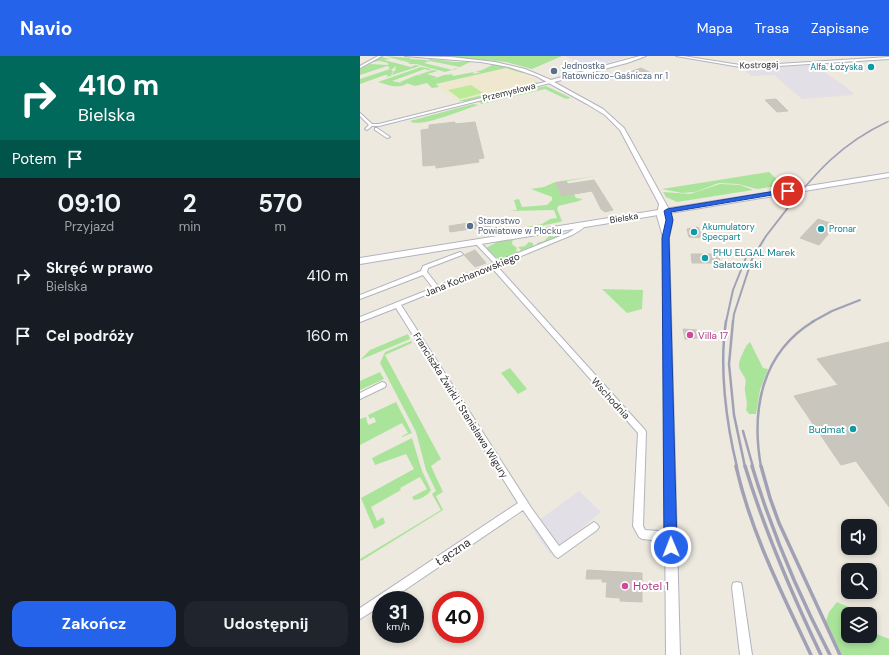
<!DOCTYPE html>
<html lang="pl">
<head>
<meta charset="utf-8">
<style>
	:root { --surface:#171b24; --page:#20242c; --text:#f1f3f6; --muted:#9ea1a6; --accent:#2563eb }
	body { margin:0; font-family:"DM Sans",sans-serif; background:var(--page); color:var(--text); height:100vh; display:flex; flex-direction:column; font-size:15px; white-space:nowrap }
	* { box-sizing:border-box; margin:0 }
	p { font-size:13px; color:var(--muted) }
	.icon { flex:none; width:22px; height:22px; fill:none; stroke:currentColor; stroke-width:2; stroke-linecap:round; stroke-linejoin:round }
	.map { position:relative; flex:1; overflow:hidden }
	.side { display:flex; flex-direction:column; background:var(--surface); width:360px }
	.side>* { flex:none }
	.top-card { background:#00695c; color:#fff; overflow:hidden }
	.tools { position:absolute; left:481px; top:463px; display:grid; gap:8px }
	.tools a { display:grid; place-items:center; width:36px; height:36px; border-radius:8px; background:var(--surface); box-shadow:0 2px 6px #0003; font-size:20px }
	.speed { position:absolute; left:12px; top:535px; display:flex; gap:8px; font-size:20px; font-weight:700; text-align:center }
	.speed>* { display:grid; place-content:center; width:52px; height:52px; border-radius:50%; background:var(--surface); box-shadow:0 2px 6px #0003; line-height:1 }
	.speed small { font-size:10px; font-weight:400 }
	.speed .limit { border:6px solid #d22; background:#fff; color:#111 }
	.pin { position:absolute; display:grid; place-items:center; width:34px; height:34px; color:#fff; margin:-17px; border:2px solid #fff; border-radius:50%; box-shadow:0 1px 4px #0007 }
	.me { position:absolute; width:44px; margin:-22px; rotate:359deg; stroke-linejoin:round; filter:drop-shadow(0 0 3px #0008) }
	.turn { display:flex; align-items:center; gap:14px; height:84px; padding:0 12px; font-size:18px }
	.turn .icon { width:52px; height:52px; stroke-width:2.5 }
	.turn b { display:block; font-size:28px; line-height:34px }
	.then { display:flex; align-items:center; height:38px; padding:0 12px; background:#0003; gap:8px; font-size:15px }
	.eta { display:flex; justify-content:space-evenly; align-items:center; height:68px; text-align:center }
	.eta b { font-size:24px; font-weight:700; line-height:28px }
	.primary-button { display:flex; gap:8px; margin-top:auto; padding:8px 12px }
	.primary-button a { flex:1; height:46px; border-radius:12px; background:var(--accent); color:#fff; font-size:16px; font-weight:700; line-height:46px; text-align:center }
	.primary-button a+a { background:var(--page); color:var(--text) }
	ul { padding:0; list-style:none }
	li { display:flex; align-items:center; gap:12px; height:60px; padding:0 12px }
	li div { flex:1 }
	li b { display:block; font-size:15px }
	li em { font-style:normal }
	header { display:flex; align-items:center; gap:24px; box-sizing:border-box; height:56px; padding:0 20px; background:var(--accent); color:#fff }
	header strong { font-size:19px }
	nav { display:flex; gap:22px; margin-inline-start:auto; font-size:14px }
	main { display:flex; flex:1; min-height:0 }
	.map>svg:first-child { display:block }
</style>
</head>
<body>
<header>
<strong>Navio</strong>
<nav><a>Mapa</a><a>Trasa</a><a>Zapisane</a></nav>
</header>
<main>
<section class="side">
<div class="top-card">
<div class="turn"><svg class="icon" aria-label="right" viewBox="0 0 24 24"><path d="M7 20v-9h11M14 6l5 5-5 5"/></svg><div><b>410 m</b>Bielska</div></div>
<div class="then">Potem<svg class="icon" aria-label="arrive" viewBox="0 0 24 24"><path d="M6 21V4h12l-3 4 3 4H6"/></svg></div>
</div>
<div class="eta">
<div><b>09:10</b><p>Przyjazd</p></div>
<div><b>2</b><p>min</p></div>
<div><b>570</b><p>m</p></div>
</div>
<ul>
<li><svg class="icon" aria-label="right" viewBox="0 0 24 24"><path d="M7 20v-9h11M14 6l5 5-5 5"/></svg><div><b>Skręć w prawo</b><p>Bielska</p></div><em>410 m</em></li>
<li><svg class="icon" aria-label="arrive" viewBox="0 0 24 24"><path d="M6 21V4h12l-3 4 3 4H6"/></svg><div><b>Cel podróży</b></div><em>160 m</em></li>
</ul>
<div class="primary-button"><a>Zakończ</a><a>Udostępnij</a></div>
</section>
<div class="map">
<svg width="529" height="599" viewBox="0 0 529 599">
	<rect width="100%" height="100%" fill="#ede9de"/>
	<path fill="#e2dfe6" d="M205 0H270L230 12Z
		M455 9 494 37 492 39 442 43 414 19 391 20 384 13Z
		M219 435 241 456 190 498 171 470Z"/>
	<path fill="#efe8ce" d="M146 12 160 16 176 24V26L98 45 75 28Z"/>
	<path fill="#aae49b" d="M25 0 50 2V3L67 4 66 5H69L67 4 71 3 95 6H110L100 11 70 5 64 7 93 14 96 13 94 12H98L85 16 56 8H48L50 7 44 5 46 4 43 5Z
		M83 0H202L172 13 146 6Z
		M21 1 30 3 24 4 51 11 55 9 60 10 32 19 34 15 37 14H35L36 10 31 14 33 15 31 20 26 21 28 19H25L0 28V23L30 13 28 12 30 11 27 10 0 19V13L10 8 28 9V7L20 5 12 6Z
		M134 8 165 16 162 17 146 12 76 28 79 31 72 32 67 27 55 30 46 27 47 28C37 33 29 29 18 26L61 11 72 13 66 15 68 14 65 13 32 25 42 27 40 26 57 19 64 21 58 19 73 14 78 15 67 18 77 21 70 24 84 19 94 18 92 19 93 20 114 16 113 18 121 16H115L122 14Z
		M176 26 178 27 106 45H98Z
		M182 29 166 34 186 30 211 42 206 43 185 33 122 48 119 46 165 34 119 46 121 44Z
		M113 48 119 49C107 52 59 73 50 65Z
		M409 116 423 129 397 133 378 128 359 127 335 136 322 137 302 133Z
		M236 120 196 127 202 140 214 138 216 142 223 143 219 145 198 150 197 153 202 165 200 166 161 174V172L182 168 190 163 197 162 194 154 149 155 157 154 154 144 159 143 162 151 187 149 192 144V141L171 133 184 131 195 126Z
		M360 128 380 129 393 134 317 146 306 141 303 136 330 138Z
		M194 178 201 179 143 203 137 202 126 192 137 186 153 183 152 188 157 192 156 195 159 196 161 194 158 191 165 190 169 186 173 187V190L177 189V187L184 185 190 179 194 181 195 179Z
		M242 233 283 234 282 253 267 257Z
		M48 278 50 283 0 304 10 294Z
		M51 285 52 287 25 299 81 403 71 410 83 436 76 440 83 454 1 505 0 503 81 454 72 438 76 435 66 414 56 376 20 307 25 296Z
		M390 286 403 312 408 313 400 334 396 358H389L386 354C388 346 386 343 385 335 384 331 387 327 385 322 383 318 378 313 379 308 379 305 386 288 390 286Z
		M150 312 167 333 158 338 141 317Z
		M20 316 24 323 0 334V325Z
		M36 346 52 377 42 381V380L48 377 42 367 0 389V363L6 361 8 369 16 366 14 361 10 363 8 359Z
		M52 382 62 415 71 434C69 439 59 444 54 444L52 441 67 433 60 421 40 432 41 434 11 451 17 465 23 461 25 466 24 468 14 473 1 442 54 413 46 398 15 409 12 402Z
		M477 546 491 552 496 558H488V580H510V573L514 577 529 583V599H482L466 565 469 556Z"/>
	<path fill="#bceb97" d="M111 29 123 37 100 43 88 34Z"/>
	<path fill="#c9c7bd" stroke="#c9c5b8" d="M281 12 293 18 270 24 259 20Z
		M416 43 428 55 417 56 405 44Z
		M95 66V68L115 66 124 102 118 103 119 106 76 112V109L63 110 61 74 69 73V69Z
		M234 124 253 154 245 156 241 153 232 135 202 140 196 127 206 125 208 128Z
		M458 163 476 169 459 189 440 182Z
		M129 164 131 170 90 176 89 170Z
		M338 171 346 182 329 181 327 173Z
		M115 194 126 207 115 211 104 199Z
		M331 198H359L360 207H332Z
		M323 273 337 274V282L325 283Z
		M529 286V451L496 405 481 409 434 340 478 329 457 303Z
		M227 514 282 517V527L286 532 282 535V546L260 545V542L246 541 247 526H242V523H226Z"/>
	<g fill="none" stroke-linecap="round" stroke-linejoin="round">
		<defs>
			<path id="minor" d="M18 0H22L0 12V10Z
				M316 0H323L386 10 529 1V3L386 12Z
				M189 25 190 27 19 70H12L7 74 5 73 9 69 0 60V57L12 68H19Z
				M15 72H17L30 81 27 82 15 74Z
				M223 167 226 169C222 174 217 176 212 179L137 210 285 374 286 376 283 470 285 474 311 476 314 478 316 481 314 484 311 486 282 483 279 481 273 470 278 377 132 212 41 249 172 453 199 490 231 468 234 466 237 468 239 471 237 474 198 502 195 500 163 454 30 544H21V550L0 563V552L158 447 36 252 0 266V261L73 232 63 219 0 243V239L61 215 63 210 100 196 103 198 102 199 68 212 67 216 78 230 134 207 115 187V185H119L138 205 208 177Z
				M22 326 25 327 26 329 25 331 0 343V337Z
				M377 526 381 527 382 531 392 599H380L372 531 373 527Z"/>
			<path id="tertiary" d="M45 0 91 1 135 6 165 13 191 24 280 0H286L267 7 194 26 243 53 264 72 311 157 312 168 309 182 320 599H306L303 181 297 160 299 148 260 74 245 59 227 48 176 20 149 11 121 6Z"/>
			<path id="secondary" d="M529 117V121L0 208V202Z"/>
		</defs>
		<use href="#minor" stroke="#b2b3bf" stroke-width="2"/>
		<use href="#tertiary" stroke="#b2b3bf" stroke-width="2"/>
		<use href="#secondary" stroke="#b2b3bf" stroke-width="2"/>
		<use href="#minor" fill="#fff" fill-rule="evenodd"/>
		<use href="#tertiary" fill="#fff" fill-rule="evenodd"/>
		<use href="#secondary" fill="#fff" fill-rule="evenodd"/>
		<path stroke="#a1a1b6" stroke-width="1" d="M525 67 529 65"/>
		<path stroke="#a1a1b6" stroke-width="1.5" d="M426 154C456 116 482 87 527 66"/>
		<path stroke="#a1a1b6" stroke-width="2" d="M366 266 373 234 387 199
			M373 266 374 258 392 203 406 180 427 153
			M452 266 472 255 500 244"/>
		<path stroke="#a1a1b6" stroke-width="2.5" d="M366 265C359 311 366 366 377 411
			M373 265 369 308 374 359 385 411
			M383 375 393 411
			M401 411C391 354 401 297 454 265"/>
		<path stroke="#a1a1b6" stroke-width="3.5" d="M376 410C391 477 422 537 451 599
			M385 410C405 476 431 536 461 599
			M392 410C412 476 438 538 470 599
			M401 410 410 442 419 467 480 599"/>
	</g>
	<path fill="#2563eb" stroke="#184099" d="M428 133 430 134V136L311 156 313 164 309 182 317 491 315 496 311 498 306 496 304 491 302 182 306 164 304 155 307 153Z"/>
	<g fill="#0f9aa8" stroke="#fff" stroke-width="1.5">
		<circle cx="511" cy="11" r="4"/>
		<circle cx="461" cy="173" r="4"/>
		<circle cx="334" cy="176" r="4"/>
		<circle cx="345" cy="202" r="4"/>
		<circle cx="493" cy="373" r="4"/>
	</g>
	<g fill="#5c6f8a" stroke="#fff" stroke-width="1.5">
		<circle cx="194" cy="15" r="4"/>
		<circle cx="110" cy="170" r="4"/>
	</g>
	<g fill="#d1479c" stroke="#fff" stroke-width="1.5">
		<circle cx="330" cy="279" r="4"/>
		<circle cx="265" cy="530" r="4"/>
	</g>
	<g text-anchor="middle" stroke-width="4" stroke-linejoin="round" paint-order="stroke">
		<g font-size="9" fill="#2c2c2c" stroke="#fff">
			<text transform="translate(399 9) rotate(-2)" y="3">Kostrogaj</text>
			<text transform="translate(149 36) rotate(-14)" y="3">Przemysłowa</text>
			<text transform="translate(264 162) rotate(-9)" y="3">Bielska</text>
		</g>
		<g font-size="9" fill="#4e5e75" stroke="#fff" text-anchor="start">
			<text x="202" y="13">Jednostka<tspan x="202" dy="10">Ratowniczo-Gaśnicza nr 1</tspan></text>
			<text x="118" y="168">Starostwo<tspan x="118" dy="10">Powiatowe w Płocku</tspan></text>
		</g>
		<g font-size="9" fill="#0d838f" stroke="#fff" text-anchor="start">
			<text x="503" y="14" text-anchor="end">Alfa. Łożyska</text>
			<text x="342" y="174">Akumulatory<tspan x="342" dy="10">Specpart</tspan></text>
			<text x="469" y="176">Pronar</text>
		</g>
		<g font-size="10" fill="#0d838f" stroke="#fff" text-anchor="start">
			<text x="353" y="200">PHU ELGAL Marek<tspan x="353" dy="12">Sałatowski</tspan></text>
			<text x="485" y="377" text-anchor="end">Budmat</text>
		</g>
		<g font-size="10" fill="#2c2c2c" stroke="#fff">
			<text transform="translate(112 218) rotate(-22)" y="4">Jana Kochanowskiego</text>
			<text transform="translate(251 342) rotate(48)" y="4">Wschodnia</text>
			<text transform="translate(101 349) rotate(58)" y="4">Franciszka Żwirki i Stanisława Wigury</text>
		</g>
		<g font-size="10" fill="#b23c85" stroke="#fff" text-anchor="start">
			<text x="338" y="283">Villa 17</text>
		</g>
		<g font-size="12" fill="#2c2c2c" stroke="#fff">
			<text transform="translate(93 496) rotate(-34)" y="4">Łączna</text>
		</g>
		<g font-size="12" fill="#b23c85" stroke="#fff" text-anchor="start">
			<text x="273" y="534">Hotel 1</text>
		</g>
	</g>
</svg>
<div class="tools">
<a><svg class="icon" aria-label="sound" viewBox="0 0 24 24"><path d="M4 9h4l5-4v14l-5-4H4zM17 9q2 3 0 6"/></svg></a>
<a><svg class="icon" aria-label="search" viewBox="0 0 24 24"><circle cx="10" cy="10" r="6"/><path d="M15 15l6 6"/></svg></a>
<a><svg class="icon" aria-label="layers" viewBox="0 0 24 24"><path d="M12 4l9 5-9 5-9-5zM3 14l9 5 9-5"/></svg></a>
</div>
<div class="speed"><div>31<small>km/h</small></div><div class="limit">40</div></div>
<div class="pin" style="left:428px;top:135px;background:#d93025"><svg class="icon" aria-label="arrive" viewBox="0 0 24 24"><path d="M6 21V4h12l-3 4 3 4H6"/></svg></div>
<svg class="me" style="left:311px;top:491px" viewBox="-20 -20 40 40"><circle r="17" fill="#2563eb" stroke="#fff" stroke-width="3"/><path d="M0-11L8 9 0 5-8 9z" fill="#fff"/></svg>
</div>
</main>
</body>
</html>
